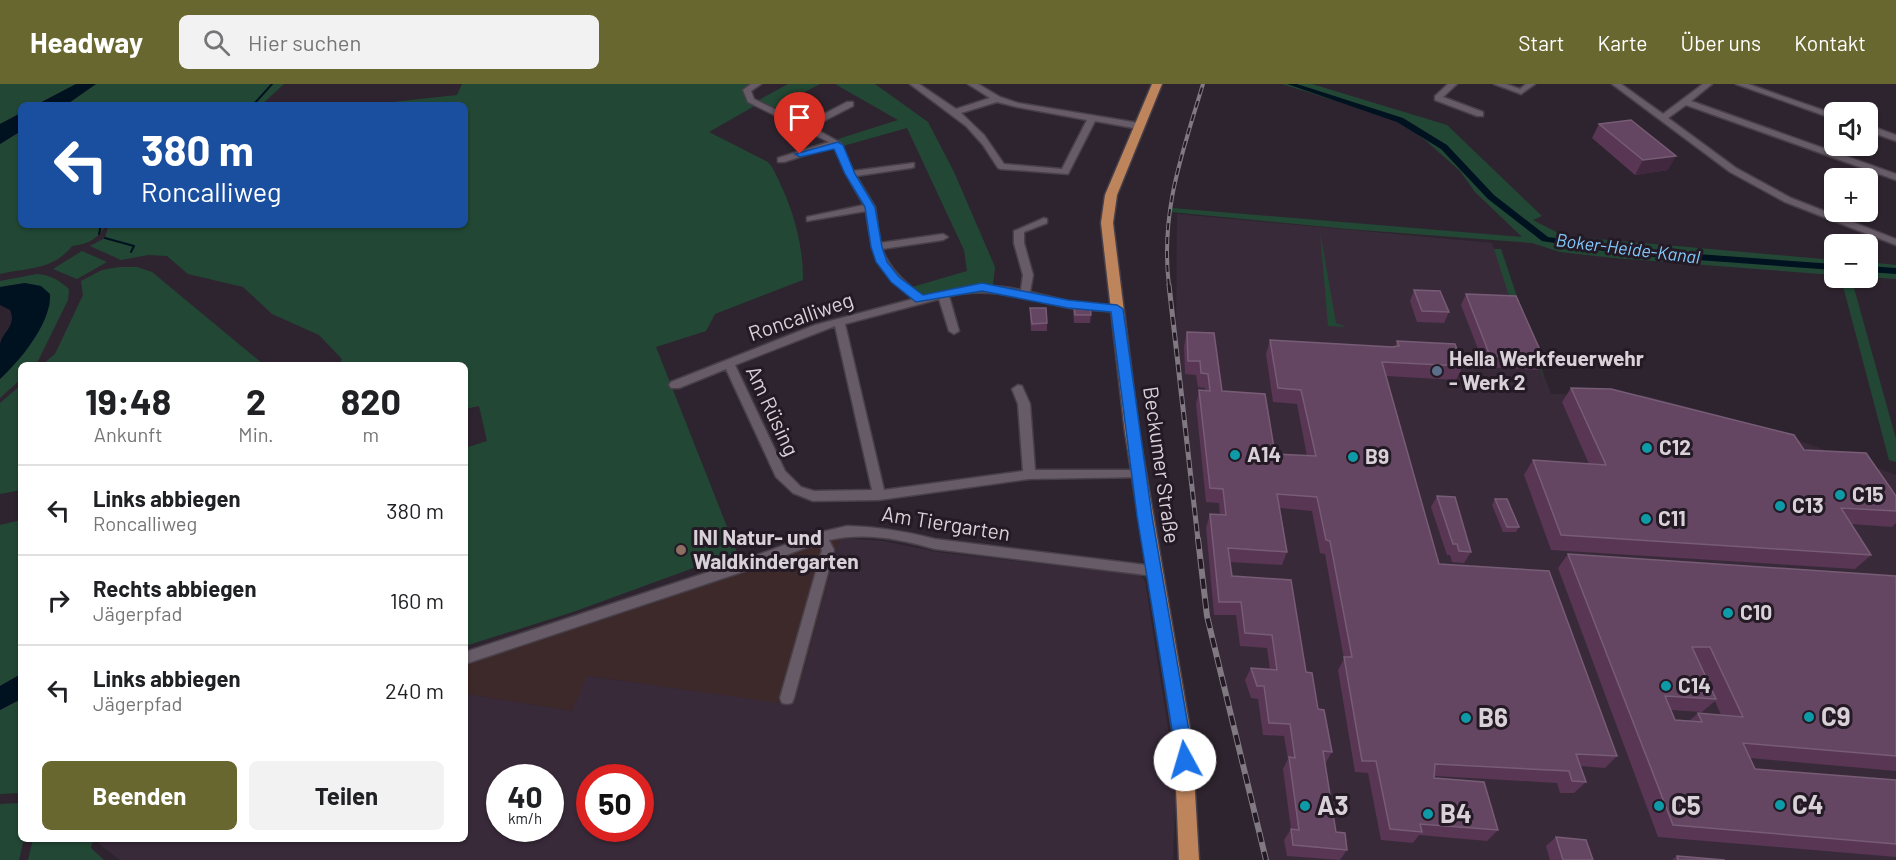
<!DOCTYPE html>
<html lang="de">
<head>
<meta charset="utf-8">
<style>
	:root { --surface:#fff; --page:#f2f2f2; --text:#202124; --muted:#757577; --line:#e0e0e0; --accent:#696730 }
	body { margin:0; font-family:Barlow,sans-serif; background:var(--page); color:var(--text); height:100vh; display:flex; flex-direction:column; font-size:22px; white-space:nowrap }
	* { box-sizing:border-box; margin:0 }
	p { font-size:20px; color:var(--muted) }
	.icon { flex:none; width:33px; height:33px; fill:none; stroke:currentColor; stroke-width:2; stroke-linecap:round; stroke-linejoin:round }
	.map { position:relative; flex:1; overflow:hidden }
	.drawer { position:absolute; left:18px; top:278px; width:450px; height:480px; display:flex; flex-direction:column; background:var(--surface); border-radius:9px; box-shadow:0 2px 4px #0004 }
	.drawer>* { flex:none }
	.hud { position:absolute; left:18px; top:18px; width:450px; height:126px; border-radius:9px; box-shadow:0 2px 4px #0004; background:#1a4fa0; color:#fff; overflow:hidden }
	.buttons { position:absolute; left:1824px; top:18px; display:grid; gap:12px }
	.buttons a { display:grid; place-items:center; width:54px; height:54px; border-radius:9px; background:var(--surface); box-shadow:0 2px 4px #0004; font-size:30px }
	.speed { position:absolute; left:486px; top:680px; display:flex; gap:12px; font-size:30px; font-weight:700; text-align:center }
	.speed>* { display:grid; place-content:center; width:78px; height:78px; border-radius:50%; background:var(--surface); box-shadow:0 2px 4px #0004; line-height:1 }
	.speed small { font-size:15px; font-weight:400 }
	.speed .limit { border:9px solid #d22; background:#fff; color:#111 }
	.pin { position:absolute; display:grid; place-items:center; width:51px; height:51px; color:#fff; margin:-62px -26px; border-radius:50% 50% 50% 0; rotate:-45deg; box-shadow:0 0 6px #0007 }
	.pin .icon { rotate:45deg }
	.me { position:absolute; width:66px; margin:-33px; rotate:354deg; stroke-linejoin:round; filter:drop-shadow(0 0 4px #0008) }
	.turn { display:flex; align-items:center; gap:21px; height:126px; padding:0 24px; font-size:27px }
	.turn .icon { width:78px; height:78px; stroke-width:2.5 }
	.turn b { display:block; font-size:42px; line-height:51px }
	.eta { display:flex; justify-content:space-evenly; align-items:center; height:102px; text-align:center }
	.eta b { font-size:36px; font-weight:700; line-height:42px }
	.button { display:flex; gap:12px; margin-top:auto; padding:12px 24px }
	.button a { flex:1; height:69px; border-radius:9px; background:var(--accent); color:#fff; font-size:24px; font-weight:700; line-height:69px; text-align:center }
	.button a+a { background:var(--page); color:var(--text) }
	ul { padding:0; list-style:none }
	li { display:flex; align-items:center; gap:18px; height:90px; padding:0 24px; border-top:2px solid var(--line) }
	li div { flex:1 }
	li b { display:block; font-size:22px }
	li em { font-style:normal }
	header { display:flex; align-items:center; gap:36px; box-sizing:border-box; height:84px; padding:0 30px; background:var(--accent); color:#fff }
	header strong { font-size:28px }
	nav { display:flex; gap:33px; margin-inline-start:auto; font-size:21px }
	.search { width:420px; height:54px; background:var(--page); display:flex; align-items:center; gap:15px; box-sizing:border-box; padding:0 21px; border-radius:9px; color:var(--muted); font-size:22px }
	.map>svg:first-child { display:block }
</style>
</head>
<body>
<header>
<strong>Headway</strong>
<div class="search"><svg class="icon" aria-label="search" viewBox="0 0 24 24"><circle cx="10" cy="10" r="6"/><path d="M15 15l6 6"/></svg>Hier suchen</div>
<nav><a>Start</a><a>Karte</a><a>Über uns</a><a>Kontakt</a></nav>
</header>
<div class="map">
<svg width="1896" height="776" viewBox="0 0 1896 776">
	<rect width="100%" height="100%" fill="#2e242f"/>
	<path fill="#3d292a" d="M824 454H840L801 598 794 597 788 621 588 592 572 627 465 610V580Z"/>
	<path fill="#392a3a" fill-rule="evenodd" d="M1177 130 1492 159 1551 310 1643 311 1752 340 1896 391V776H1267L1203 500 1176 264Z
		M840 454 883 457 937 468 1140 491 1145 497 1170 657 1175 719 1173 776H120L99 760 100 754H465V610L572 627 587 592 788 620 795 597H801ZM500 693H550V744H500ZM590 693H640V744H590Z"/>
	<path fill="#224835" d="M0 0H76L36 21H21V29L0 40Z
		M96 0H284L261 21H66Z
		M462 0H750L746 10 758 20 709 48 768 78 772 83C791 119 803 155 803 196L715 230 706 247 656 263 737 468 573 528 465 562V364L487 357 479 322 465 325V280H340L342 275 319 251 272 230 243 203 188 190 167 172 148 171 121 176 90 162 105 154 108 143 122 141H465V21H365L457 11Z
		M788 0H820L774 24 759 16Z
		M835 0H875L928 38 954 88 995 183 993 201 965 203 925 212 912 203 967 187 964 166 907 44 843 62 838 55 898 36Z
		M1282 0H1312L1447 41 1542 132 1533 136 1564 152 1834 176V191L1614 174 1560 168 1532 159 1348 145 1171 128 1172 124 1522 153 1475 108 1460 87 1425 56 1397 36Z
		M21 47V141H107C95 155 92 159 72 162 52 187 29 183 0 190V60Z
		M1320 147 1336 239 1346 243 1328 242Z
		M1494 165H1501L1546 299 1510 215Z
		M82 167 107 178 77 195 53 185Z
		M1868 178 1896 181V195L1868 193Z
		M120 183H137L152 188 263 280H43L55 270 83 211 81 197 102 186Z
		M37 190C50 191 59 196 69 205L68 216 38 277 35 280H21V295L0 314V295L25 268 50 220 25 199 0 203V197Z
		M1843 202 1854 204 1896 355V378L1889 376Z
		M21 301V406L0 410V319Z
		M21 436V590L0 602V441Z
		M21 615V709L0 710V626Z
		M21 719V754L24 755 19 776H0V720Z
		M33 755H93L91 764 104 776H28Z"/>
	<path fill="#001120" d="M76 0H96L66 21H36Z
		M21 29V47L0 60V40Z
		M25 199 41 202 50 210C52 238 20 277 0 295 0 284 0 271 0 260 3 247 17 242 10 226L0 221V203Z
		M21 590V615L0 626V602Z"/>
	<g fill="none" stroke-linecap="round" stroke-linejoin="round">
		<path stroke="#001120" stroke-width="2" d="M253 21 272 0
			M99 150 101 141
			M105 154 134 162 131 168"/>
		<path fill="#001120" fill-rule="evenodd" d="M1287 0H1297L1403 34 1447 61 1494 111 1548 153 1629 165 1834 180V186L1629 171 1542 157 1488 115 1441 65 1397 38Z
			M1868 182 1896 184V190L1868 188Z"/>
		<defs>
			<path id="minor" d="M751 0H761L751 7 754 15 805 40 847 18H853V22L812 43 841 59 853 87 914 79V83L911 84 856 92 875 123 880 159 943 150 948 153 943 156 882 165C890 186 905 198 923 213 960 203 981 198 1021 206L1023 191 1014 159V147L1044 134 1047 135V139L1024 148V159L1033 191 1030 208 1072 218 1117 222 1122 225 1117 228C1100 226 1082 226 1065 223 1025 215 989 202 949 212L959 247 954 250 949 247 939 215 845 240 884 406 1023 387 1018 320 1012 305 1018 301 1022 302 1030 320 1035 386H1139L1145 390 1143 393 1029 395 879 416 813 417 793 409 776 393 726 285 679 304H671L669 301 671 298 815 241 913 215C875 183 873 175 866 127L807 137V133L864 121 846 90 834 62 784 78H778V74L829 58 748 18 743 6ZM835 242 872 406 814 407 801 403 785 387 735 281Z
				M910 0H919L956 25 990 14 968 0H978L1000 13 1018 19 1139 39 1143 42 1139 45 1095 37 1068 90 1001 85 998 84 983 61 966 42ZM997 18 1017 23 1087 36 1062 85 1004 80 984 51 961 29Z
				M1448 0H1457L1443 13 1483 28V32H1477L1435 16V12Z
				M1494 0H1506L1520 5 1526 0H1535L1521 10Z
				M1612 0H1621L1663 30 1703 0H1712L1691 17 1896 90V96L1686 21 1668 34 1736 84 1791 114 1896 155V161L1785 118 1730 88Z
				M1736 0H1748L1834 30V35Z
				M1868 41 1896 51V57L1868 47Z
				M847 442C878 443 905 447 935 455L1154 482 1159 483 1161 487 1159 491 1154 492 935 465C900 455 865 448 829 456L834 466 794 614 792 619 787 620 782 619 780 614 822 466 818 459 739 489 465 580V568L730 481 817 449Z"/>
			<path id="major" d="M1152 0H1162L1117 111 1113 139 1139 348 1192 657 1199 776H1179L1174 657 1125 348 1101 139 1105 111Z"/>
		</defs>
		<use href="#minor" stroke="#484049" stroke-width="3"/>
		<use href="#major" stroke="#484049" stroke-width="3"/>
		<use href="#minor" fill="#665b67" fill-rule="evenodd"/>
		<use href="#major" fill="#be845c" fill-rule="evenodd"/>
		<defs>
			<path id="rail-far2" d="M1169 202C1160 128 1182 70 1203 0"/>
			<path id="rail-far1" d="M1169 201 1198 456"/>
			<path id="rail" d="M1198 455 1207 532 1266 776"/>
		</defs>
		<use href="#rail-far2" stroke="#817982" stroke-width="4"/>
		<use href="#rail-far1" stroke="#817982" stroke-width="5"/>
		<use href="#rail" stroke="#817982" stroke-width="6"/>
		<use href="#rail-far2" stroke="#241a25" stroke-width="2" stroke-dasharray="7" stroke-linecap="butt"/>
		<use href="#rail-far1" stroke="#241a25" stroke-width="3" stroke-dasharray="8" stroke-linecap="butt"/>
		<use href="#rail" stroke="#241a25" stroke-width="4" stroke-dasharray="10" stroke-linecap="butt"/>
	</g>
	<path fill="#583654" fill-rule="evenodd" d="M1599 40 1668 86 1635 91 1592 54Z
		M1414 206 1449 228 1444 239 1417 238 1410 217Z
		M1466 210 1544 275 1538 286 1485 283 1461 221Z
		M1074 220 1091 231 1090 239H1074L1073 227Z
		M1030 224 1047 239V247H1031L1030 231Z
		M1187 248 1222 307 1275 370 1307 372 1297 320 1273 318 1266 270 1270 256 1392 263H1395L1397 257 1463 282 1456 296 1386 292 1439 480 1617 672 1605 684 1580 682 1586 698 1574 709H1560L1557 699 1435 692 1434 694 1498 746 1487 757 1419 751 1413 759 1381 756 1368 689 1355 688 1338 586 1344 575 1325 470 1320 469 1312 427 1280 424 1287 468 1282 481 1230 478 1232 492 1306 588 1332 668 1325 680 1336 748 1347 766 1340 776 1287 772 1284 756 1291 745 1283 685 1288 675 1284 652 1263 651 1258 615 1251 614 1245 596 1251 584 1270 585 1267 564 1240 562 1236 531H1214L1206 444 1210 430 1220 431 1219 419 1206 418 1196 320 1199 306H1205V304L1198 303 1196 291 1185 290 1184 262Z
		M1571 304 1804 366 1896 412V439L1892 443 1851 440 1871 471 1855 485 1551 466 1524 391 1533 376 1589 380 1562 318Z
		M1437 412 1471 468 1464 479 1452 478 1450 471H1447L1431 423Z
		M1495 415 1519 443 1516 448H1503L1492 421Z
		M1568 470 1896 492V687L1750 674 1755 685 1896 696V773L1658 753 1558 484ZM1715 617 1721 631 1698 629 1689 637 1675 636 1671 626 1702 628Z
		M1556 753 1593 776H1550L1546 762Z
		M1677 772 1725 776H1672Z"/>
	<path fill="#41283f" d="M1676 72 1668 86 1635 91 1643 76Z"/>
	<path fill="#654662" stroke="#775c75" stroke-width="1.5" fill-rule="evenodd" d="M1631 36 1676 72 1643 76 1599 40Z
		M1414 206 1440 207 1449 228 1422 227Z
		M1466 210 1516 212 1544 275 1490 272Z
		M1074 220 1090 221 1091 231H1075Z
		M1030 224H1046L1047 239 1032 240Z
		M1187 248 1214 249 1222 307 1265 310 1275 370 1316 372 1301 306 1278 304 1270 256 1392 263 1399 262 1397 257 1455 260 1463 282 1382 278 1439 480 1549 487 1617 672 1576 670 1586 698 1572 697 1569 687 1435 680 1434 694 1484 698 1498 746 1420 740 1422 748 1390 745 1376 677H1362L1344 573H1352L1330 457 1326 456 1317 413 1277 410 1287 468 1228 464 1232 492 1291 496 1306 588 1312 589 1318 625 1324 626 1332 668 1323 667 1336 748 1345 749 1347 766 1293 761 1291 745 1299 746 1289 673 1295 674 1290 640 1269 639 1264 602H1257L1251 584 1277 586 1272 551 1245 549 1241 518H1219L1210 430 1226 431 1223 405 1210 404 1199 306 1210 307 1208 290 1201 289 1200 277H1188Z
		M1571 304 1611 305 1794 351 1804 366 1866 369 1896 412V427L1841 424 1871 471 1561 451 1533 376 1606 381Z
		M1437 412 1455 413 1471 468 1459 467 1457 460H1453Z
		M1495 415H1507L1519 443H1507Z
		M1568 470 1896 492V672L1743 659 1755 685 1896 696V760L1673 741ZM1692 563H1710L1743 633 1698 629 1702 638 1675 636 1665 612 1716 615Z
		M1556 753 1586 756 1593 776H1563Z
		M1677 772 1725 776H1678Z"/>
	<path fill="#1a73e8" stroke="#114b97" stroke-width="1.5" d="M838 58 843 61 855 90 875 123 882 163 887 178 899 193 923 211 982 199 1068 216 1117 221 1123 225 1152 432 1194 676 1191 682 1185 684 1179 682 1177 676 1137 432 1111 228 1068 224 982 207 916 218 891 198 876 178 871 163 865 123 845 90 834 65 800 73 795 70Z"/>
	<circle fill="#5c6f8a" stroke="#241a25" stroke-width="2" cx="1437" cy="287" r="6"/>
	<g fill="#0f9aa8" stroke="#241a25" stroke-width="2">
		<circle cx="1647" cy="364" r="6"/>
		<circle cx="1235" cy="371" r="6"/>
		<circle cx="1353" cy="373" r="6"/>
		<circle cx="1840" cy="411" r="6"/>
		<circle cx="1780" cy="422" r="6"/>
		<circle cx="1646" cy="435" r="6"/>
		<circle cx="1728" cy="529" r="6"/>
		<circle cx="1666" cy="602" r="6"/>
		<circle cx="1809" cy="633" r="6"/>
		<circle cx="1466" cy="634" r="6"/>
		<circle cx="1780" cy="721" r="6"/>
		<circle cx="1305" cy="722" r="6"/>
		<circle cx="1659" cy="722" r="6"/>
		<circle cx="1428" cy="730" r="6"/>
	</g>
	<circle fill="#8d6e63" stroke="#241a25" stroke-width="2" cx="681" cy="466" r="6"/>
	<g text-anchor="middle" stroke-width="6" stroke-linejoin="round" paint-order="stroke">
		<g font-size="18" font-style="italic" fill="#83cbfe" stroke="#241a25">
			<text transform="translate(1628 165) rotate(7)" y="6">Boker-Heide-Kanal</text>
		</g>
		<g font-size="21" fill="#d8d1d8" stroke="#241a25">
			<text transform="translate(801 233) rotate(-19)" y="7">Roncalliweg</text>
			<text transform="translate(772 327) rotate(65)" y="7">Am Rüsing</text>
			<text transform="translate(1161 381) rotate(82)" y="7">Beckumer Straße</text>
			<text transform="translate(946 440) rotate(9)" y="7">Am Tiergarten</text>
		</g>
		<g font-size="21" font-weight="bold" fill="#d8d1d8" stroke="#241a25" text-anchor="start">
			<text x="1449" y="282">Hella Werkfeuerwehr<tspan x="1449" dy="24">- Werk 2</tspan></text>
			<text x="1659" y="371">C12</text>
			<text x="1247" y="378">A14</text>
			<text x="1365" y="380">B9</text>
			<text x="1852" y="418">C15</text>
			<text x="1792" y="429">C13</text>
			<text x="1658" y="442">C11</text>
			<text x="693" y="461">INI Natur- und<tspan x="693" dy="24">Waldkindergarten</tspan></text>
			<text x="1740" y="536">C10</text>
			<text x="1678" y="609">C14</text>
		</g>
		<g font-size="26" font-weight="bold" fill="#d8d1d8" stroke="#241a25" text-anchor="start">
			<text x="1821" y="642">C9</text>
			<text x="1478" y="643">B6</text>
			<text x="1792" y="730">C4</text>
			<text x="1317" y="731">A3</text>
			<text x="1671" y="731">C5</text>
			<text x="1440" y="739">B4</text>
		</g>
	</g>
</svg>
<div class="buttons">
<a><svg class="icon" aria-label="sound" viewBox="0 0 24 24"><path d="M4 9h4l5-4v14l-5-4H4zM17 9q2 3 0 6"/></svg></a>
<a>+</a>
<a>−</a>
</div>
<div class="speed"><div>40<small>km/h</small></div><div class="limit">50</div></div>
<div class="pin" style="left:800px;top:70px;background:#d93025"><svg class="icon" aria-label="arrive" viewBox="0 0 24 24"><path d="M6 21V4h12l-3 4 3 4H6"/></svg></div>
<svg class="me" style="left:1185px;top:676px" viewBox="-20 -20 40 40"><circle r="19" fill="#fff"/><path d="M0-13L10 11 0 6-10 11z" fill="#1a73e8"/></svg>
<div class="hud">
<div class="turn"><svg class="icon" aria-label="left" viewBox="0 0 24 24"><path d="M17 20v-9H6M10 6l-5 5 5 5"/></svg><div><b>380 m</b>Roncalliweg</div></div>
</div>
<section class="drawer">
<div class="eta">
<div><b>19:48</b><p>Ankunft</p></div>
<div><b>2</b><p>Min.</p></div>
<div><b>820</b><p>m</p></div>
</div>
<ul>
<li><svg class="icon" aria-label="left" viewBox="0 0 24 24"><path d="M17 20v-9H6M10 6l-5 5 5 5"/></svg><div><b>Links abbiegen</b><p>Roncalliweg</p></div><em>380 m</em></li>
<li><svg class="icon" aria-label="right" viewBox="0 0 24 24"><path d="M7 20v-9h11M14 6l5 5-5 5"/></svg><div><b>Rechts abbiegen</b><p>Jägerpfad</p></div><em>160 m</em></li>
<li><svg class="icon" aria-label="left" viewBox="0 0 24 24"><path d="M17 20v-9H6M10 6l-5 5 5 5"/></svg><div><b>Links abbiegen</b><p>Jägerpfad</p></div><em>240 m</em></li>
</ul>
<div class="button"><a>Beenden</a><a>Teilen</a></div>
</section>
</div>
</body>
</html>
